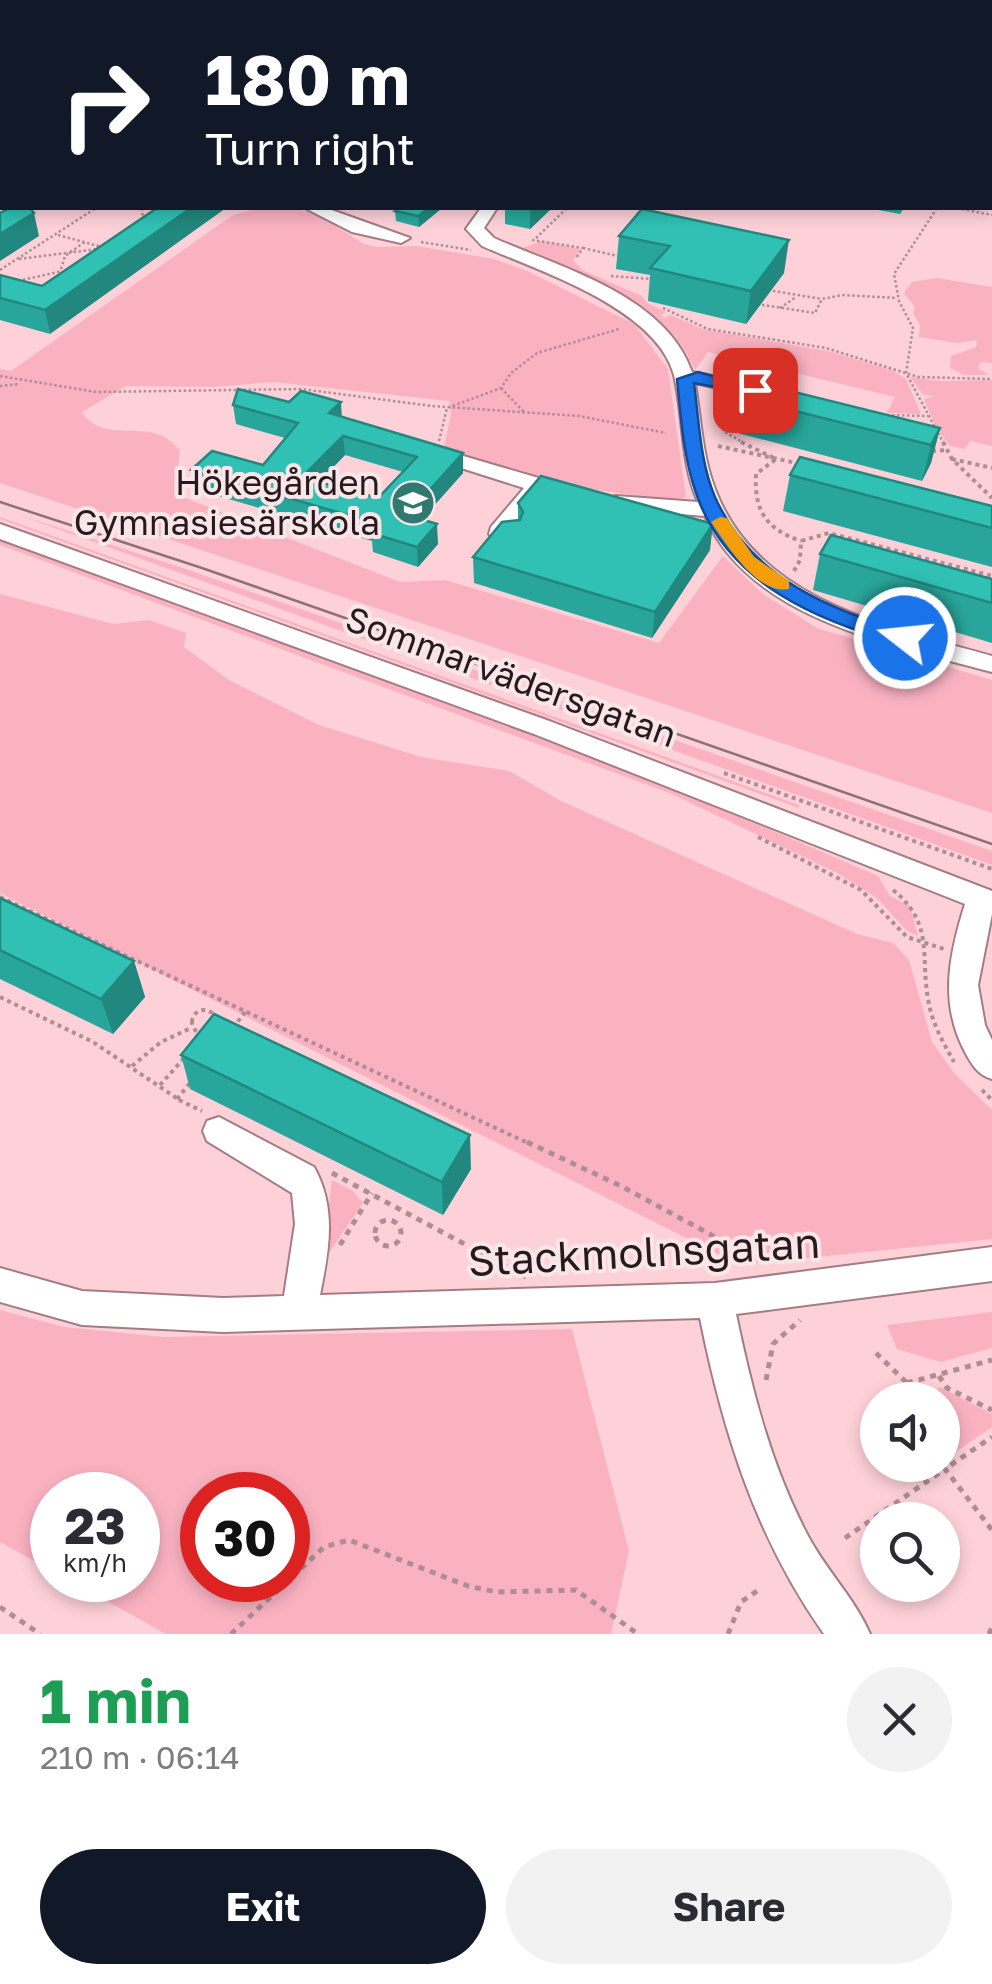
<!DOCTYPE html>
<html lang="en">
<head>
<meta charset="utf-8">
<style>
	:root { --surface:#fff; --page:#f2f2f3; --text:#2b2b33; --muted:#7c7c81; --accent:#111827 }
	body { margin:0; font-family:"Golos Text",sans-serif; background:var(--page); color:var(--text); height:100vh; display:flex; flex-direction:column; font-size:38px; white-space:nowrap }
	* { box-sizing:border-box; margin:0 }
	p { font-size:32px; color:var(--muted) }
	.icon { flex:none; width:55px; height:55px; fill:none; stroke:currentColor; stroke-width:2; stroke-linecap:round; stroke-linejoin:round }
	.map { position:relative; height:1634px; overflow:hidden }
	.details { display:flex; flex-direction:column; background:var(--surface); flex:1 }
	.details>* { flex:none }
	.hud { position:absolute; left:0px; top:0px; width:992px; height:210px; box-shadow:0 5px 15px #0003; background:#111827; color:#fff; overflow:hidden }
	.controls { position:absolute; left:860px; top:1382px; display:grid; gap:20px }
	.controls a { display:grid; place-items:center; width:100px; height:100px; border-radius:50%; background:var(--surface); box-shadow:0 5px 15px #0003; font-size:50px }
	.speed { position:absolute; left:30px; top:1472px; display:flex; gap:20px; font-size:50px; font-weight:700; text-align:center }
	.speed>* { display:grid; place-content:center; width:130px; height:130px; border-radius:50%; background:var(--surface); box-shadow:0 5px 15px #0003; line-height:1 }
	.speed small { font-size:25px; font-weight:400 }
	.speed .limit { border:15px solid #d22; background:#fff; color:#111 }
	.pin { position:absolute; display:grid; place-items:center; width:85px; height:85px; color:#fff; margin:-42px; border-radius:20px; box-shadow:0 5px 15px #0006 }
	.me { position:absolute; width:110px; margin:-55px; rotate:286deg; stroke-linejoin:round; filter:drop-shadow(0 0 8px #0008) }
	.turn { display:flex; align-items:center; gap:35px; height:210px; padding:0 40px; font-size:45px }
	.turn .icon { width:130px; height:130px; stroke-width:2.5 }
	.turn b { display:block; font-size:70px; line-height:85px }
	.round { display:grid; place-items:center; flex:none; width:105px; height:105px; border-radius:52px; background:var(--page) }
	.head { display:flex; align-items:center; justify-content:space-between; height:170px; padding:0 40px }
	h1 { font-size:60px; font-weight:700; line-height:75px; color:#1e9e55 }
	.action { display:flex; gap:20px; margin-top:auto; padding:20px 40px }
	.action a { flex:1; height:115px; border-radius:60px; background:var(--accent); color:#fff; font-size:40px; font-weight:700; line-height:115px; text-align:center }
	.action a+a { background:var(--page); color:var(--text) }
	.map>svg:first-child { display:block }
</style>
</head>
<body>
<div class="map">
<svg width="992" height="1634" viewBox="0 0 992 1634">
	<rect width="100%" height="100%" fill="#fed1d9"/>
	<path fill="#fab2c1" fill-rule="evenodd" d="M259 208H290L317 214 364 244 376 247 417 246 494 259 527 271 634 324 668 369 686 497 672 501 558 484 452 454 444 448 451 414 449 401 273 382 214 387 126 386 82 412C99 440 133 425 160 435 167 437 174 445 180 450L175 494 400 582 445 580 659 643 723 556 763 594 817 628 992 680V813L0 483V369L11 371 233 215Z
		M541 241 581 249 573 260 582 270 642 296 647 303 666 312 661 315 664 318 671 315 703 329 828 351 892 370 906 379 921 414 887 413 895 397 708 352 695 370C668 302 580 277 520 249Z
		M937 278 992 287V363L981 362 978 368 989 375H964L950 368 951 356 976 347 977 340 957 343 919 337 920 325 913 313 915 307 904 293 912 282Z
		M910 377 941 381 992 380V446L970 441 965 449 950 446 937 429 924 399 935 396 923 395Z
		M16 514 186 569 992 851V865Z
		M0 517 799 805V808L0 519Z
		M0 537 628 768 878 876 890 896 910 906 918 936 907 931 877 898 837 873 672 794 0 545Z
		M0 594 113 624 149 620 186 633 184 647 229 680 319 725 421 757 509 771 561 801 857 934 893 943 909 960 932 1042 954 1073 992 1110V1239L740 1265 0 893Z
		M332 1180 353 1191 363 1203 322 1263Z
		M0 1310 64 1327 164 1337 572 1329 629 1551 611 1634H166L69 1580H138V1495H52V1571L0 1542ZM202 1495H288V1580H202Z
		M992 1312V1348L941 1362 897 1349 887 1325Z
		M940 1387 992 1414V1427L950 1456 943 1446 942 1400H928Z"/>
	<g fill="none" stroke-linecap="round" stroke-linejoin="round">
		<defs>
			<path id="minor" d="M2 113V124L0 125V114Z
				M305 208H326L410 238 401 243 352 232Z
				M481 208H497L484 228 494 238C561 268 665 295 692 372L762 386 765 390 755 396 695 383C701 419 702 455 715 489 757 601 888 627 992 656V672C894 645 750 620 705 516L608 508 605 503 608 498 616 496 698 502C680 461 684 418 674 375 656 308 539 271 482 246L466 229Z
				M443 450 576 489 579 494 568 501 542 493 513 528 519 539 516 544H500L489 534 491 527 524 488 436 460 432 456Z
				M0 524 552 722 992 891V914L978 985 985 1025 992 1040V1079C978 1075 972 1065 965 1052 939 1003 949 955 965 904L534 734 0 539Z
				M219 1117 314 1167C337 1208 329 1250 320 1295L715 1283 992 1247V1281L736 1314C752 1391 771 1466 808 1536 826 1570 855 1599 870 1634H824C756 1538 723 1432 700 1318L223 1332 82 1325 0 1302V1268L82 1291 223 1298 284 1296 295 1224 292 1193 207 1141 203 1131 207 1121Z"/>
		</defs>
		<use href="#minor" stroke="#a47c83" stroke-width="4"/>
		<path stroke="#af8d93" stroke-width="2.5" stroke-dasharray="2.5 2.5" stroke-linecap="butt" d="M215 0 228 2
			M743 0 758 2
			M289 2H333
			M513 2 517 0
			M142 208 143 221
			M937 208 894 274 899 301 913 328 906 373 944 444
			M957 208 992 215
			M58 235 102 247
			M536 238 567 208
			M532 240 583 248 576 258
			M421 242 471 250
			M583 248 622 257
			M19 259 98 249
			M61 269 65 256 86 241
			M0 270 96 208
			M611 276 651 279
			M18 281 62 271
			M768 290 822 299
			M757 304 815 313 822 299 842 295 897 298
			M663 308 708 329 826 348 918 377 992 379
			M780 308 796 297
			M0 376 96 392 301 389 432 406 579 416 666 433
			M0 386 20 384
			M501 388 524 412
			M882 415 928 416
			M729 420 723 431 746 444
			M439 441 447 408 501 388 511 373 537 353 619 329"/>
		<path stroke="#af8d93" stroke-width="4" stroke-dasharray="4 4" stroke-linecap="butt" d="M741 442 776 459 756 474C754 511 766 529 801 541
			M943 442 952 459 992 498
			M718 446 801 464
			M932 451 947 450
			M952 459 992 468
			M794 571 800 560 801 541 829 533 992 576
			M724 773 992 869
			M758 837 861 890 907 937 944 949
			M893 890C936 925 919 957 929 1004 933 1025 944 1044 954 1062
			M0 897 532 1145
			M0 997 93 1042 178 1099
			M192 1022a12 12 0 1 1 24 0a12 12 0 1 1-24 0Z
			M233 1028 245 1012
			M132 1066 161 1042 191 1028
			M160 1085 185 1057
			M982 1090 992 1100
			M177 1099 190 1083
			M179 1100 202 1111"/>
		<path stroke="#af8d93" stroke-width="5" stroke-dasharray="6 6" stroke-linecap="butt" d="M527 1142 621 1186 752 1257
			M332 1173 526 1277
			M375 1233a13 13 0 1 1 26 0a13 13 0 1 1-26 0Z
			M340 1245 372 1193
			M876 1353 907 1383 908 1400
			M939 1376 947 1388 992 1410
			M766 1380 773 1344 800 1320
			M907 1383 992 1360
			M942 1465 945 1469 992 1437
			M845 1538 945 1469 992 1530
			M0 1607 40 1634
			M231 1634 324 1547 349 1540 468 1586 497 1592 576 1590 638 1634
			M728 1634 741 1602 757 1591
			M989 1634 992 1627"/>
		<use href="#minor" fill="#fff" fill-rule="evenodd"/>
		<path stroke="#8e7176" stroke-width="2.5" d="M0 502 202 568 992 844"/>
	</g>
	<path fill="#29a69b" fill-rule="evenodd" d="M442 208 419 227 396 221 395 211Z
		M505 208H552L530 229 505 224Z
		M868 208H904L900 214Z
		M642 209 784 273 746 324 648 301 650 275 616 269 619 236Z
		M0 275 42 286 50 334 0 320Z
		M731 395 940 428 931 463 922 481 726 430Z
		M233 405 342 417 463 453V473L421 520 438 544 418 567 373 552 372 541 194 489 191 470 263 465 285 438 236 424ZM345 455 403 472 378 498 319 481Z
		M790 475 992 506V567L783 511Z
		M518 503 710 550 652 638 474 583 473 557 518 520Z
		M820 554 992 579V643L813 590Z
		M0 898 134 961 145 997 113 1034 0 979Z
		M181 1055 471 1169 443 1215 190 1089Z"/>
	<path fill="#22877e" d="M89 0H124L119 2H84Z
		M191 208H226L50 334 45 310Z
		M429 208H442L419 227 418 216Z
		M530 208H552L530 229Z
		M34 213 39 236 0 261V234Z
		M789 240 784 273 746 324 751 291Z
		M341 402 342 421 329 413Z
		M940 428 931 463 922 481 931 445Z
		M343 436 345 455 305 496 302 477Z
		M463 453V473L408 535 407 515Z
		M437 524 438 544 418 567 417 547Z
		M713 524 710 550 652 638 655 612Z
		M134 961 145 997 113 1034 101 999Z
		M470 1135 471 1169 443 1215 442 1182Z"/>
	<path fill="#30c1b4" stroke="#22877e" stroke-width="2.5" fill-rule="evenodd" d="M2 0H89L84 2H2V102L0 96V5Z
		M10 208H30L34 213 0 234V213Z
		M157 208H191L45 310 0 298V275L42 286Z
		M399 208H429L418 216 395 211Z
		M642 209 789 240 751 291 650 268 670 246 619 236Z
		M742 379 940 428 931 445 731 395Z
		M238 389 289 402 301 391 341 402 329 413 463 453 407 515 437 524 417 547 371 533 379 524 191 470 212 451 263 465 298 423 233 405ZM343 436 417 457 378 498 302 477Z
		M800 457 992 506V528L790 475Z
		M541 476 713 524 655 612 473 557 502 522 520 520 523 512 518 503Z
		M831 535 992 579V603L820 554Z
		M0 898 134 961 101 999 0 950Z
		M214 1014 470 1135 442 1182 181 1055Z"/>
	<path fill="#1a73e8" stroke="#114b97" stroke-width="2.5" d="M698 372 763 390 755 395 694 383C699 420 700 462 715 497 752 580 831 610 912 634V643L905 645C819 622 727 584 696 493 683 456 681 417 677 379Z"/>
	<path fill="#f59e0b" d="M720 517 727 518 754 557 789 581V589C757 595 727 545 711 522Z"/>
	<defs>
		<symbol id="school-disc" viewBox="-11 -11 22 22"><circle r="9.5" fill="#317870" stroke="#f9e6e9"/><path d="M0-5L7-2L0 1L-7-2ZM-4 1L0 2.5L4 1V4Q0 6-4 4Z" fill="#fff"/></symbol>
	</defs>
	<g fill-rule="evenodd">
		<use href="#school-disc" x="388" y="478" width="50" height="50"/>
	</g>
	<g text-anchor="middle" stroke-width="8" stroke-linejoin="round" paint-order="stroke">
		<g font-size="35" fill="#28191c" stroke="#f9e6e9" text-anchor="end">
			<text x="380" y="495">Hökegården<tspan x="380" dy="40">Gymnasiesärskola</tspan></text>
		</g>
		<g font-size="35" fill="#28191c" stroke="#f9e6e9">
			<text transform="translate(511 677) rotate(20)" y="12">Sommarvädersgatan</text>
		</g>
		<g font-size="42" fill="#28191c" stroke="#f9e6e9">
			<text transform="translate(644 1252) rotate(-3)" y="15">Stackmolnsgatan</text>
		</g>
	</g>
</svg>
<div class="controls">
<a><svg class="icon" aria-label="sound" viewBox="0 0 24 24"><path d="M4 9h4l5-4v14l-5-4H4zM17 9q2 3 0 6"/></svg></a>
<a><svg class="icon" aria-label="search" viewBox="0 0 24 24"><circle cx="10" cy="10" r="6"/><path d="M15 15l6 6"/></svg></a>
</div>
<div class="speed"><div>23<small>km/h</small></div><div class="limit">30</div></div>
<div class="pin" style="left:755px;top:390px;background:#d93025"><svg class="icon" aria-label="arrive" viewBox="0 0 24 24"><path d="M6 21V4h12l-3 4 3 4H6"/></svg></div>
<svg class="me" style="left:905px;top:638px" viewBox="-20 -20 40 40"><circle r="17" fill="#1a73e8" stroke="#fff" stroke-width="3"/><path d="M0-11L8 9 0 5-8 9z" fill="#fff"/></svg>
<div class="hud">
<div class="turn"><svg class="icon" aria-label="right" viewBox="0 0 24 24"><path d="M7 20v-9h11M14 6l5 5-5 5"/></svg><div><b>180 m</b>Turn right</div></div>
</div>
</div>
<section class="details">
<div class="head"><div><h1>1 min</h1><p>210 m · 06:14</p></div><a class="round"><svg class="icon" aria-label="close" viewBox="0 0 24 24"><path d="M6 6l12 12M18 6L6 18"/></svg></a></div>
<div class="action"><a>Exit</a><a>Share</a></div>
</section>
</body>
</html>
